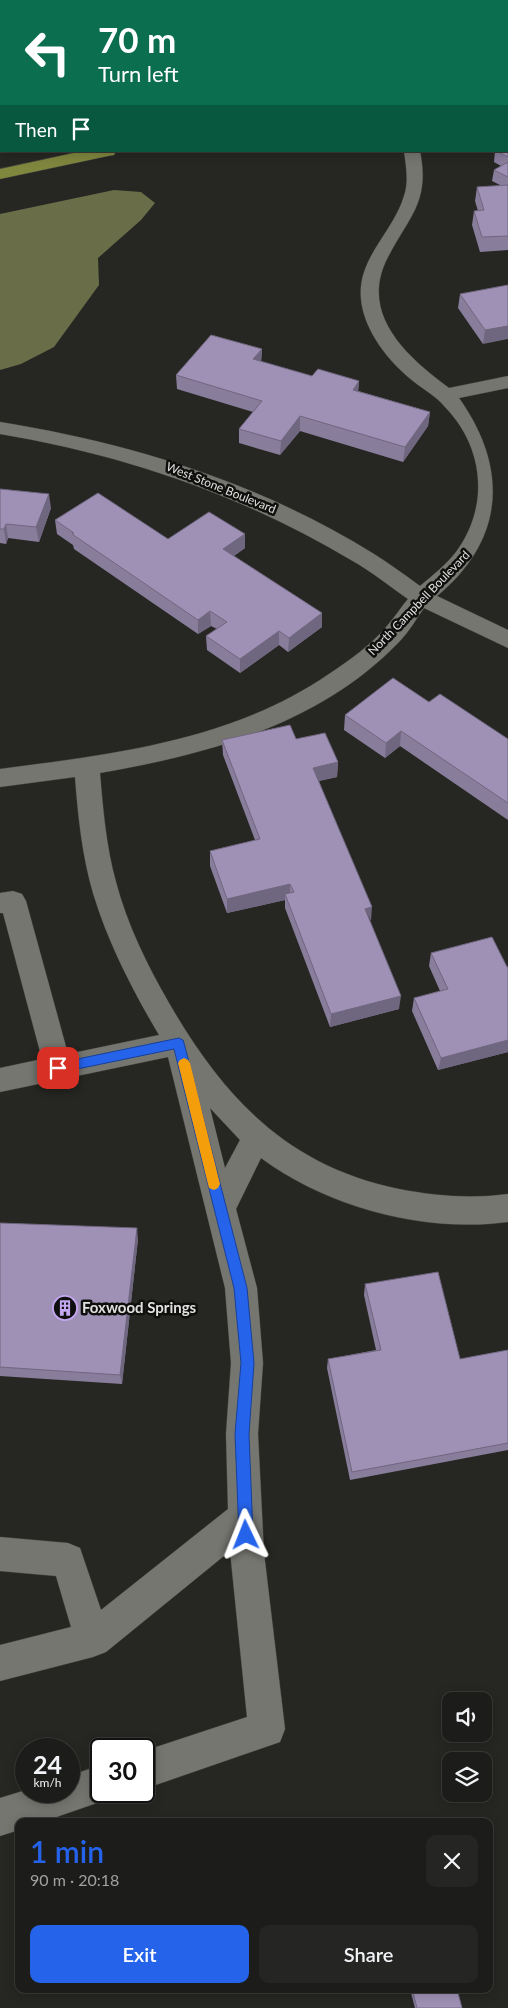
<!DOCTYPE html>
<html lang="en">
<head>
<meta charset="utf-8">
<style>
	:root { --surface:#1c1d1a; --page:#252623; --text:#f1f3f6; --muted:#a0a2a2; --line:#3a3b39; --accent:#2563eb }
	body { margin:0; font-family:Lato,sans-serif; background:var(--page); color:var(--text); height:100vh; display:flex; flex-direction:column; font-size:19px; white-space:nowrap }
	* { box-sizing:border-box; margin:0 }
	p { font-size:16px; color:var(--muted) }
	.icon { flex:none; width:28px; height:28px; fill:none; stroke:currentColor; stroke-width:2; stroke-linecap:round; stroke-linejoin:round }
	.map { position:relative; flex:1; overflow:hidden }
	.side { position:absolute; left:15px; top:1818px; width:478px; height:175px; display:flex; flex-direction:column; background:var(--surface); border-radius:10px; box-shadow:0 2px 12px #0003,0 0 0 1px var(--line) }
	.side>* { flex:none }
	.top-card { position:absolute; left:0px; top:0px; width:509px; height:152px; box-shadow:0 2px 12px #0003,0 0 0 1px var(--line); background:#0b6e4f; color:#fff; overflow:hidden }
	.fabs { position:absolute; left:442px; top:1692px; display:grid; gap:10px }
	.fabs a { display:grid; place-items:center; width:50px; height:50px; border-radius:10px; background:var(--surface); box-shadow:0 2px 12px #0003,0 0 0 1px var(--line); font-size:25px }
	.speed { position:absolute; left:15px; top:1738px; display:flex; gap:10px; font-size:25px; font-weight:700; text-align:center }
	.speed>* { display:grid; place-content:center; width:65px; height:65px; border-radius:50%; background:var(--surface); box-shadow:0 2px 12px #0003,0 0 0 1px var(--line); line-height:1 }
	.speed small { font-size:12px; font-weight:400 }
	.speed .limit { border:2px solid #111; border-radius:8px; background:#fff; color:#111 }
	.pin { position:absolute; display:grid; place-items:center; width:42px; height:42px; color:#fff; margin:-21px; border-radius:10px; box-shadow:0 2px 8px #0006 }
	.me { position:absolute; width:55px; margin:-28px; rotate:358deg; stroke-linejoin:round; filter:drop-shadow(0 0 4px #0008) }
	.turn { display:flex; align-items:center; gap:18px; height:105px; padding:0 15px; font-size:22px }
	.turn .icon { width:65px; height:65px; stroke-width:2.5 }
	.turn b { display:block; font-size:35px; line-height:42px }
	.then { display:flex; align-items:center; height:48px; padding:0 15px; background:#0003; gap:10px; font-size:19px }
	.round { display:grid; place-items:center; flex:none; width:52px; height:52px; border-radius:10px; background:var(--page) }
	.headline { display:flex; align-items:center; justify-content:space-between; height:85px; padding:0 15px }
	h1 { font-size:30px; font-weight:600; line-height:38px; color:var(--accent) }
	.action { display:flex; gap:10px; margin-top:auto; padding:10px 15px }
	.action a { flex:1; height:58px; border-radius:10px; background:var(--accent); color:#fff; font-size:20px; font-weight:600; line-height:58px; text-align:center }
	.action a+a { background:var(--page); color:var(--text) }
	.map>svg:first-child { display:block }
</style>
</head>
<body>
<div class="map">
<svg width="508" height="2008" viewBox="0 0 508 2008">
	<rect width="100%" height="100%" fill="#262722"/>
	<path fill="#696e49" d="M114 190 141 192 155 203 141 220 98 258 99 285 54 347 21 364 0 370V214Z"/>
	<g fill="none" stroke-linecap="round" stroke-linejoin="round">
		<defs>
			<path id="minor" d="M404 151H420C430 202 410 215 388 257 358 314 407 357 449 388L508 376V388L459 398C508 467 506 539 437 596L508 630V648L424 608C416 619 409 632 399 642 320 724 209 754 100 773 103 809 106 846 116 882 127 924 147 965 169 1003 224 1098 287 1166 399 1189 435 1196 471 1199 508 1194V1222C424 1233 329 1208 261 1158L236 1209 257 1288 263 1363 258 1434 264 1553 285 1729 280 1742 144 1789V1751L247 1717 230 1551 106 1652 93 1657 0 1681V1645L71 1627 56 1576 0 1571V1537L68 1543 80 1548 101 1610 228 1509 226 1434 231 1363 225 1288 168 1057 0 1092V1068L42 1059 3 913H0V893L13 891 22 894 26 901 68 1054 159 1035C133 991 108 943 93 893 82 855 78 816 75 777L0 787V769C114 754 231 741 329 674 350 660 371 645 387 626 395 617 401 607 408 599 389 586 371 571 351 560 242 495 125 455 0 434V422C131 443 260 483 374 554 390 564 405 575 420 586 433 575 446 565 456 552 490 506 484 447 445 407 436 396 424 390 413 381 389 362 364 331 361 299 357 258 393 233 404 196 409 182 406 166 404 151ZM210 1108 240 1140 225 1168Z
				M101 1765V1791H117L114 1797 45 1821H19V1830L0 1836V1798L26 1790V1791H69V1776Z"/>
			<path id="major" d="M83 151H116L114 155 108 156 0 179V169Z"/>
		</defs>
		<use href="#minor" stroke="#41423e" stroke-width="1"/>
		<use href="#major" stroke="#41423e" stroke-width="1"/>
		<use href="#minor" fill="#757670" fill-rule="evenodd"/>
		<use href="#major" fill="#7f863e" fill-rule="evenodd"/>
	</g>
	<path fill="#897d9c" d="M0 0H48V1H1V16H0Z
		M370 0H414L415 1H370Z
		M508 143V250L480 252 472 225 474 211H478L475 201 477 187 502 186 492 181 494 170 501 166 494 162 495 151H508Z
		M508 285 483 344 458 308 460 294Z
		M262 349 261 362 312 376 359 381 358 391 430 412 428 426 403 462 300 431 280 455 239 443V429L253 412 177 389 176 375Z
		M0 489 51 508 39 542 8 538 6 544 0 543Z
		M55 520 168 539 245 548 234 556 322 613V627L288 652 279 645 240 673 207 650 206 636 217 629 211 626 198 634 74 549 73 545 57 534Z
		M429 702 508 739V820L400 746 385 758 344 730 345 715Z
		M296 739 338 762 337 777 319 781 370 921 399 1009 330 1027 285 908V900L227 913 210 866V851L255 840 223 755 222 740Z
		M431 953 508 967V1052L438 1070 412 1011 414 998 440 991 429 966Z
		M0 1223 138 1239 122 1384 0 1376Z
		M365 1284 460 1359 508 1350V1450L350 1480 327 1368 328 1359 376 1350 364 1295Z
		M410 1989H457L462 2008H415Z"/>
	<path fill="#6f667f" d="M32 0H48V1H30Z
		M0 51H1V62H0Z
		M508 326V339L483 344 485 330Z
		M262 349 261 364 253 359Z
		M359 381 358 395 353 390Z
		M430 412 428 426 403 462 405 447Z
		M300 416V431L280 455 281 441Z
		M49 494 51 508 39 542 36 527Z
		M6 524 8 538 6 544 4 529Z
		M245 534V548L223 563V549Z
		M210 611 211 626 198 634V620Z
		M322 613V627L288 652 289 638Z
		M279 631V645L240 673V659Z
		M401 731 400 746 385 758 386 743Z
		M338 762 337 777 313 782V768Z
		M290 884V898L285 894V900L227 913V899Z
		M372 907 371 921 365 909Z
		M401 996 399 1009 330 1027 331 1014Z
		M508 1040V1052L438 1070 441 1058Z
		M137 1228 138 1239 122 1384 120 1375Z"/>
	<path fill="#9f91b5" stroke="#6f667f" d="M0 0H32L30 1H1V6H0Z
		M377 0H414L415 1H378Z
		M0 31 1 33V51H0Z
		M508 143V157L496 151H508Z
		M508 162V177L494 170Z
		M508 185V236L482 237 474 211 484 210 477 187Z
		M508 285V326L485 330 460 294Z
		M211 335 262 349 253 359 312 376 318 369 359 381 353 390 430 412 405 447 300 416 281 441 239 429 262 401 176 375Z
		M0 489 49 494 36 527 6 524 4 529H0Z
		M98 493 168 539 209 512 245 534 223 549 322 613 289 638 279 631 240 659 206 636 227 622 210 611 198 620 72 534 74 533 55 520Z
		M393 678 429 702 440 694 508 739V803L401 731 386 743 345 715Z
		M290 725 296 739 325 733 338 762 313 768 372 907 365 909 401 996 331 1014 285 894 294 892 290 884 227 899 210 851 260 839 222 740Z
		M492 937 507 967H508V1040L441 1058 414 998 448 989 431 953Z
		M0 1223 137 1228 120 1375 0 1367Z
		M438 1272 460 1359 508 1350V1443L352 1472 328 1359 381 1350 365 1284Z
		M412 1989H457L462 2008H417Z"/>
	<path fill="#2563eb" stroke="#184099" d="M179 1038 183 1040 184 1043 247 1288 254 1363 249 1434 253 1535 251 1540 246 1542 241 1540 239 1535 235 1434 241 1363 234 1288 174 1049 58 1073 53 1072 52 1068 53 1065 58 1063Z"/>
	<path fill="#f59e0b" d="M184 1058 188 1060 190 1063 220 1184 218 1188 214 1190 209 1188 208 1184 178 1063 180 1060Z"/>
	<defs>
		<symbol id="building-ring" viewBox="-11 -11 22 22"><circle r="9.5" fill="#0f0f0d" stroke="#c4a7f1" stroke-width="1.5"/><path d="M-4-6H4V6H1V3H-1V6H-4ZM-2.5-4.3h1.7v1.8h-1.7ZM.8-4.3h1.7v1.8H.8ZM-2.5-1h1.7V.8h-1.7ZM.8-1h1.7V.8H.8Z" fill="#c4a7f1"/></symbol>
	</defs>
	<g fill-rule="evenodd">
		<use href="#building-ring" x="51" y="1294" width="28" height="28"/>
	</g>
	<g text-anchor="middle" stroke-width="5" stroke-linejoin="round" paint-order="stroke">
		<g font-size="12" fill="#e1e2df" stroke="#0f0f0d">
			<text transform="translate(221 488) rotate(22)" y="4">West Stone Boulevard</text>
			<text transform="translate(419 603) rotate(-46)" y="4">North Campbell Boulevard</text>
		</g>
		<g font-size="15" font-weight="bold" fill="#e1e2df" stroke="#0f0f0d" text-anchor="start">
			<text x="82" y="1313">Foxwood Springs</text>
		</g>
	</g>
</svg>
<div class="fabs">
<a><svg class="icon" aria-label="sound" viewBox="0 0 24 24"><path d="M4 9h4l5-4v14l-5-4H4zM17 9q2 3 0 6"/></svg></a>
<a><svg class="icon" aria-label="layers" viewBox="0 0 24 24"><path d="M12 4l9 5-9 5-9-5zM3 14l9 5 9-5"/></svg></a>
</div>
<div class="speed"><div>24<small>km/h</small></div><div class="limit">30</div></div>
<div class="pin" style="left:58px;top:1068px;background:#d93025"><svg class="icon" aria-label="arrive" viewBox="0 0 24 24"><path d="M6 21V4h12l-3 4 3 4H6"/></svg></div>
<svg class="me" style="left:246px;top:1535px" viewBox="-20 -20 40 40"><path d="M0-17L14 15 0 8-14 15z" fill="#2563eb" stroke="#fff" stroke-width="4"/></svg>
<div class="top-card">
<div class="turn"><svg class="icon" aria-label="left" viewBox="0 0 24 24"><path d="M17 20v-9H6M10 6l-5 5 5 5"/></svg><div><b>70 m</b>Turn left</div></div>
<div class="then">Then<svg class="icon" aria-label="arrive" viewBox="0 0 24 24"><path d="M6 21V4h12l-3 4 3 4H6"/></svg></div>
</div>
<section class="side">
<div class="headline"><div><h1>1 min</h1><p>90 m · 20:18</p></div><a class="round"><svg class="icon" aria-label="close" viewBox="0 0 24 24"><path d="M6 6l12 12M18 6L6 18"/></svg></a></div>
<div class="action"><a>Exit</a><a>Share</a></div>
</section>
</div>
</body>
</html>
